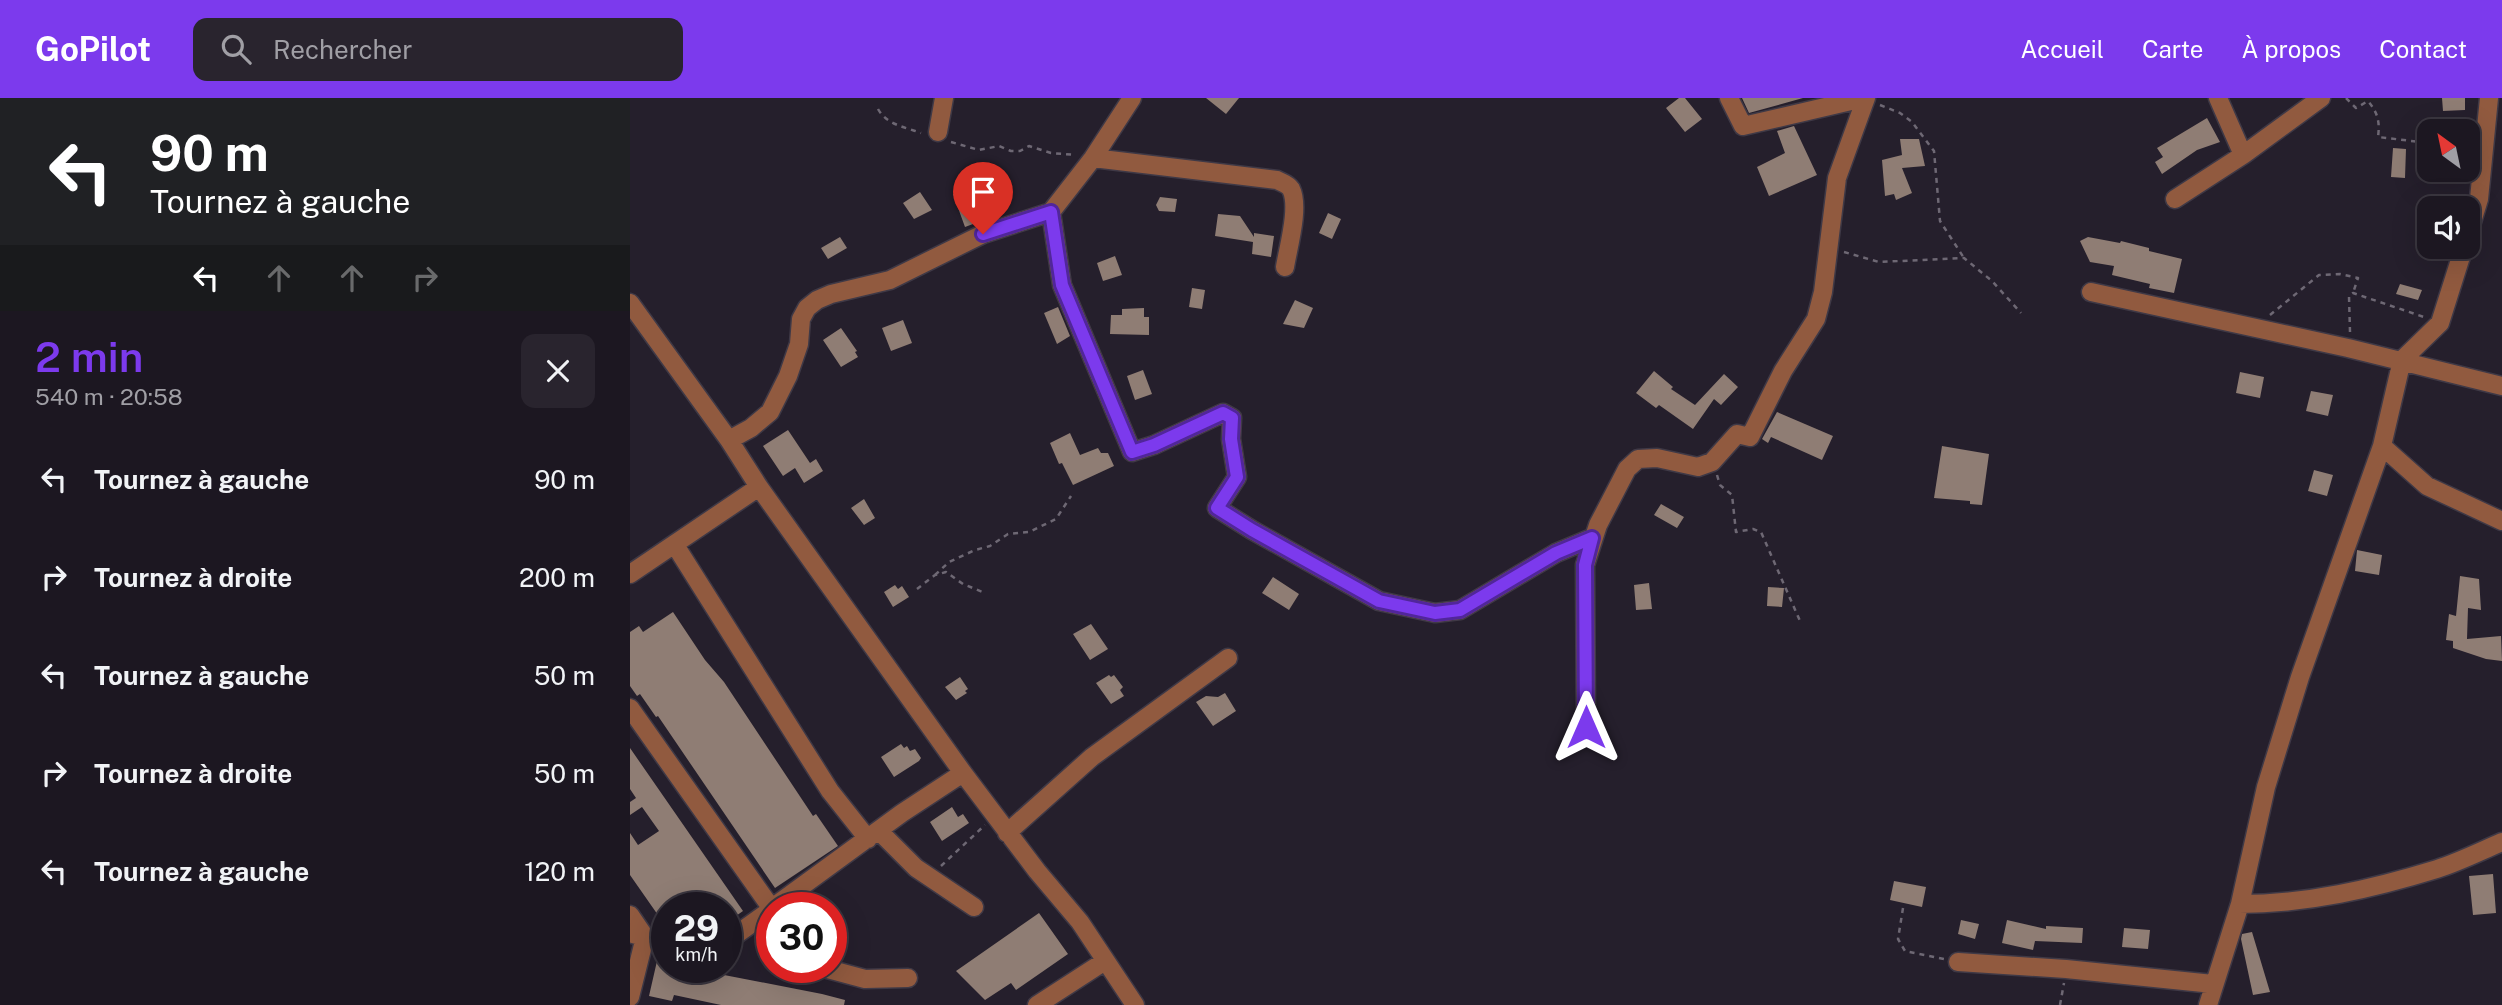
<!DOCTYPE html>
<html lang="fr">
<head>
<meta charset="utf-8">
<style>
	:root { --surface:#1c1721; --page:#29242e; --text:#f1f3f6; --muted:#a09fa5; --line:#3a363f; --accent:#7c3aed }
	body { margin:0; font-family:"Public Sans",sans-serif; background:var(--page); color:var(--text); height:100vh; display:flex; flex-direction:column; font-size:26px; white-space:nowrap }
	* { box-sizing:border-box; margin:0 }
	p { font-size:23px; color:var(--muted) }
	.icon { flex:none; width:38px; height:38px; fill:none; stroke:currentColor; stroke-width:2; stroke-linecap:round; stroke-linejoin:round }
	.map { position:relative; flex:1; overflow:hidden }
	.sheet { display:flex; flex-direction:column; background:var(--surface); width:630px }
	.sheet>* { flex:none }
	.hud { background:#202124; color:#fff; overflow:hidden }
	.needle { width:46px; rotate:327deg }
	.fabs { position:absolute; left:1787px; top:21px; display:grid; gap:14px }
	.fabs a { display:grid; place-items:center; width:63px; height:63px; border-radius:14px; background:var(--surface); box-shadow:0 7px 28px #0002,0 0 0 2px var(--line); font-size:35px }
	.speed { position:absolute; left:21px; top:794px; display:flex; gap:14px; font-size:35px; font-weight:700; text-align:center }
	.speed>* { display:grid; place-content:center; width:91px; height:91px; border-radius:50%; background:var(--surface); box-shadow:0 7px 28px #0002,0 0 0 2px var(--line); line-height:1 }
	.speed small { font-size:18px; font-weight:400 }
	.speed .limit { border:10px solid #d22; background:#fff; color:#111 }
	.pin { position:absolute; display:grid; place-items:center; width:60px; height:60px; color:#fff; margin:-72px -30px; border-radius:50% 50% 50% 0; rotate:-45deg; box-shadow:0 0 7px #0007 }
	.pin .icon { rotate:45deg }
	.me { position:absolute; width:77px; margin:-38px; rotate:0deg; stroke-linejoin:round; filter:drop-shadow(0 0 5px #0008) }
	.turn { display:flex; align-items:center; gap:24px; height:147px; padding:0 35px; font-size:32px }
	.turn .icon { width:91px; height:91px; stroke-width:2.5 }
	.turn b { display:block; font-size:49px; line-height:60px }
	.lanes { display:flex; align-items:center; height:66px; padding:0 35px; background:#0003; justify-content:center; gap:35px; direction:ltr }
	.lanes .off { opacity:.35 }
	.round { display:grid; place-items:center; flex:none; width:74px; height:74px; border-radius:14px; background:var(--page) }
	.summary { display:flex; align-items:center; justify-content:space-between; height:119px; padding:0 35px }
	h1 { font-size:42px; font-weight:600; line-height:52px; color:var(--accent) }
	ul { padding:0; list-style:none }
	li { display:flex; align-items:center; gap:21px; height:98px; padding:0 35px }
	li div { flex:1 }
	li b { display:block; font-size:26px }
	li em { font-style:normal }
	header { display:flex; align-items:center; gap:42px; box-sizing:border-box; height:98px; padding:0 35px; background:var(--accent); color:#fff }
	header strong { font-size:33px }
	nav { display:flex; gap:38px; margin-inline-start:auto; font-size:24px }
	.search { width:490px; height:63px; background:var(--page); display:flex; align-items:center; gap:18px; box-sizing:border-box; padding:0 24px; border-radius:14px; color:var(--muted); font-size:26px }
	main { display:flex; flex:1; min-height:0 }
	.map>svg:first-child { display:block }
</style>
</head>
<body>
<header>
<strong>GoPilot</strong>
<div class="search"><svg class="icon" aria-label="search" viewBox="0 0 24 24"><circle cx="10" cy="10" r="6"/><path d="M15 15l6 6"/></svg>Rechercher</div>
<nav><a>Accueil</a><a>Carte</a><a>À propos</a><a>Contact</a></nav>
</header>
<main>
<section class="sheet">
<div class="hud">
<div class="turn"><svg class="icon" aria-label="left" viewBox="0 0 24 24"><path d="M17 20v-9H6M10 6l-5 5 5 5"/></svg><div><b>90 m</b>Tournez à gauche</div></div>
<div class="lanes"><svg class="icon" aria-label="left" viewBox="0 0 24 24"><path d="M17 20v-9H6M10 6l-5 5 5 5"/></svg><svg class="icon off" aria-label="ahead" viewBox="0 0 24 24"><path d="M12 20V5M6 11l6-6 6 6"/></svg><svg class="icon off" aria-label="ahead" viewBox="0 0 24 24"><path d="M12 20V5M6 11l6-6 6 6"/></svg><svg class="icon off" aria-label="right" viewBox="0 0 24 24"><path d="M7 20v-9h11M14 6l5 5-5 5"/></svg></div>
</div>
<div class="summary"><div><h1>2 min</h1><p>540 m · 20:58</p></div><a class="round"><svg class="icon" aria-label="close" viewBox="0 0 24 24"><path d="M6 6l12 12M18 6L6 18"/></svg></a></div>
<ul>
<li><svg class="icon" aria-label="left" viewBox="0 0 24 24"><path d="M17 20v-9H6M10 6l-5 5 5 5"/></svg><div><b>Tournez à gauche</b></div><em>90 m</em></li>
<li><svg class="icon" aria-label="right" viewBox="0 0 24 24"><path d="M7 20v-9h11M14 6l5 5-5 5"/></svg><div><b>Tournez à droite</b></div><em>200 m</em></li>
<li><svg class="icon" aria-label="left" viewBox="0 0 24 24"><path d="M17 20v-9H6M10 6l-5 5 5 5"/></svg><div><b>Tournez à gauche</b></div><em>50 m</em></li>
<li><svg class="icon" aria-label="right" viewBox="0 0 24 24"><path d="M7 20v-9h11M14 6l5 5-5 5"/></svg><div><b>Tournez à droite</b></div><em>50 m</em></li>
<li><svg class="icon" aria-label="left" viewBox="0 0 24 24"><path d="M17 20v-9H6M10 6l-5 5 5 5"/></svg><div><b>Tournez à gauche</b></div><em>120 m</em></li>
</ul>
</section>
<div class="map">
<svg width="1872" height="907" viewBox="0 0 1872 907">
	<rect width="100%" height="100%" fill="#251f2c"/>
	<path fill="#8f7d74" d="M576 0H609L596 16Z
		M1049 0H1055L1072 21 1055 34 1036 10Z
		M1112 0H1173L1119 15Z
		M1812 0H1835V12L1813 13Z
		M1577 20 1590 44 1567 52 1532 76 1525 64 1533 59 1527 50Z
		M1164 28 1187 77 1139 98 1127 69 1155 55 1147 33Z
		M1270 41H1289L1295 68 1272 70 1282 95 1266 102 1264 96 1255 98 1252 62 1272 57Z
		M1763 50 1776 51 1775 80 1761 79Z
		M348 87 355 105 345 109 351 123 335 129 323 96Z
		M290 94 302 112 284 121 273 105Z
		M530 99 547 101 545 114 529 113 526 107Z
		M698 115 711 121 702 141 689 135Z
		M588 116 610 118 624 139V135L644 138 641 159 622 156 623 144 585 138Z
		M210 139 217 150 198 161 191 150Z
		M1458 139 1490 145 1491 143 1519 150V153L1552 161 1544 195 1519 190 1520 186 1482 177 1484 168 1460 164 1450 143Z
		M485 158 492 177 473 183 467 165Z
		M1770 186 1792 192 1788 202 1766 196Z
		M562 190 575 192 572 211 559 209Z
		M665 202 683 210 674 230 653 226Z
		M428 209 440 238 427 246 414 215Z
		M514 210V219H519V237L480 236 481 217H492V211Z
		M273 222 282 245 261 253 252 230Z
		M211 230 227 253 225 254 228 259 211 269 193 242Z
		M513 272 522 296 505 302 497 278Z
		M1024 273 1043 289 1041 291 1065 307 1094 276 1108 289 1091 307 1084 301 1063 331 1029 307 1026 310 1006 295Z
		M1610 274 1634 279 1630 300 1606 295Z
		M1681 293 1703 297 1698 318 1676 313Z
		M1147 314 1203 338 1192 362 1141 339 1138 345 1132 341Z
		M158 332 180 365 186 361 193 373 174 385 165 370 153 378 133 348Z
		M440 335 450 357 468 350 471 355H478L484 368 443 387 432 365 429 366 420 345Z
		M1312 348 1359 356 1352 407 1340 406V403L1304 400Z
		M1684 372 1703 377 1697 398 1678 393Z
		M234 401 245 420 234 427 221 410Z
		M1031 406 1054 419 1047 430 1024 417Z
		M1727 452 1752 457 1749 477 1725 473Z
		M1830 478 1849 481 1851 512 1838 510 1837 541 1871 538 1872 563 1856 561 1823 550V543L1816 542 1819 516 1826 518Z
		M643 479 669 496 659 512 632 495Z
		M1019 485 1022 511 1006 512 1004 487Z
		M265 487 268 491 272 488 279 499 263 509 254 494Z
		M1138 489 1154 490 1152 509 1137 508Z
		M43 514 75 562 94 584 183 718 186 716 208 748 145 790 28 618 26 619 10 596 7 598 0 588V534L9 528 13 534Z
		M461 526 478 551 460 562 443 536Z
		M479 577 481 579 484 577 493 589 490 592 494 598 481 606 466 585Z
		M330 579 338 591 335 593 337 595 326 602 315 589Z
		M595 595 606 613 583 628 566 604 576 598 588 599Z
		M271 646 274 650 277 648 280 653 285 651 291 660 289 663 264 679 251 659Z
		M0 650 113 813 96 825V810H37V830L0 777V735L8 747 29 733 12 709 0 717V704L6 700 0 691Z
		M322 709 328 719 333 716 339 725 312 743 300 724Z
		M1863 776 1866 815 1843 817 1839 778Z
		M1264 783 1296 789 1292 809 1260 802Z
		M409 815 438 856 386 892 381 885 355 902 326 873Z
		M1331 822 1349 826 1345 841 1328 836Z
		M1377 822 1416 831V828L1453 830 1452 845 1405 843 1403 852 1372 845Z
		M1494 830 1520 832 1518 851 1492 849Z
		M1622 834 1640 894 1623 897 1611 841 1612 836Z
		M27 863 37 865V870H58L192 896 215 902 214 907H91L44 897 42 903 19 898Z"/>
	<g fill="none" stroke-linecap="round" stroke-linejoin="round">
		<defs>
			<path id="minor" d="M1099 0 1113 28 1234 0
				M1588 0 1613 57
				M308 34 314 0
				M463 60 647 82C653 85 658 86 661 91 670 109 658 150 655 169
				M1545 101 1613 57 1691 0
				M421 114 432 187 502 354 524 347 593 315 602 320 601 341 607 379 587 410 622 432 749 503 805 515 830 512 926 455 962 440
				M1838 137 1849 101 1859 0
				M1461 194 1718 250 1872 288
				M0 205 99 342 129 389 333 675 407 773 450 824 505 907
				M99 342 121 330 140 314 158 278 169 246 171 221 177 210 187 202 201 196 260 182 353 136 421 114 463 60 502 0
				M1752 348 1797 388 1872 423
				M45 447 200 693 238 741
				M0 476 129 389
				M0 610 142 811
				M956 629 955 467 968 427 997 371 1008 361 1027 360 1068 369 1082 364 1107 336 1120 339 1153 273 1186 221 1193 194 1207 80 1236 0
				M249 733 286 770 344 809
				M377 735 462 659 598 560
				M1610 806C1677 806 1742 791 1807 771 1829 764 1851 753 1872 744
				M142 810 272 715 333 675
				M0 817 15 839 0 899
				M3 836 37 845
				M96 844 142 811
				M1328 864 1436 871 1583 886
				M194 870 235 881 278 880
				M407 907 475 863
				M1578 907 1610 806 1636 689 1670 579 1752 348 1772 262 1810 225 1834 149"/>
		</defs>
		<use href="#minor" stroke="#3f3946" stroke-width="21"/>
		<path stroke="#6e6874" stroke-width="2.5" stroke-dasharray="5 5" stroke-linecap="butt" d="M1716 0 1726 10 1738 3C1748 15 1750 24 1748 39L1799 45
			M1250 7 1270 15 1282 24 1304 53 1310 123 1334 160
			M248 11C257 27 275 29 291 35
			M1805 33 1807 26 1835 20 1840 22
			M321 44 349 52 369 48 381 53H390L399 48 421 55 446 57
			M1214 154 1249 164 1334 160 1362 183 1391 215
			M1640 217 1689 177 1710 176 1728 180 1723 195
			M1720 234 1719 198 1723 195 1794 219
			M1087 377 1090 387 1102 397 1106 434 1123 431 1131 434 1170 523
			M305 477 319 464 345 452 360 448 378 436 399 434 426 421 441 398
			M287 491 305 477 316 474 333 486 355 495
			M311 768 355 727
			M1273 810 1268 841 1275 853 1314 861
			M1430 907 1434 885"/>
		<use href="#minor" stroke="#915a3f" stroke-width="18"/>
	</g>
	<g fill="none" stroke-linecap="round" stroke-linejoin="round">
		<defs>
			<path id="route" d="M353 136 421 114 432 187 502 354 524 347 593 315 602 320 601 341 607 379 587 410 622 432 749 503 805 515 830 512 926 455 962 440 955 467 956 629"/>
		</defs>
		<use href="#route" stroke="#51269a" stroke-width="18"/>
		<use href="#route" stroke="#7c3aed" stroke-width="12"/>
	</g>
</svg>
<div class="fabs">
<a><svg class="needle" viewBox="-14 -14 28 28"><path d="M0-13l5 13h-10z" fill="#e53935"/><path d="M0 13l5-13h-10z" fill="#a09fa5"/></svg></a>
<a><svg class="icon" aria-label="sound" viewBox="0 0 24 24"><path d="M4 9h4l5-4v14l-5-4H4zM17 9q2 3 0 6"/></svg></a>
</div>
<div class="speed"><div>29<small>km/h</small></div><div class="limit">30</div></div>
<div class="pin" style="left:353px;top:136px;background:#d93025"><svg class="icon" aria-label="arrive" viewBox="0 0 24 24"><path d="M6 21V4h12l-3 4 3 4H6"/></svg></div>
<svg class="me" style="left:956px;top:629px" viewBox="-20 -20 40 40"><path d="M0-17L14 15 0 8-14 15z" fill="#7c3aed" stroke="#fff" stroke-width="4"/></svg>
</div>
</main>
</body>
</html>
